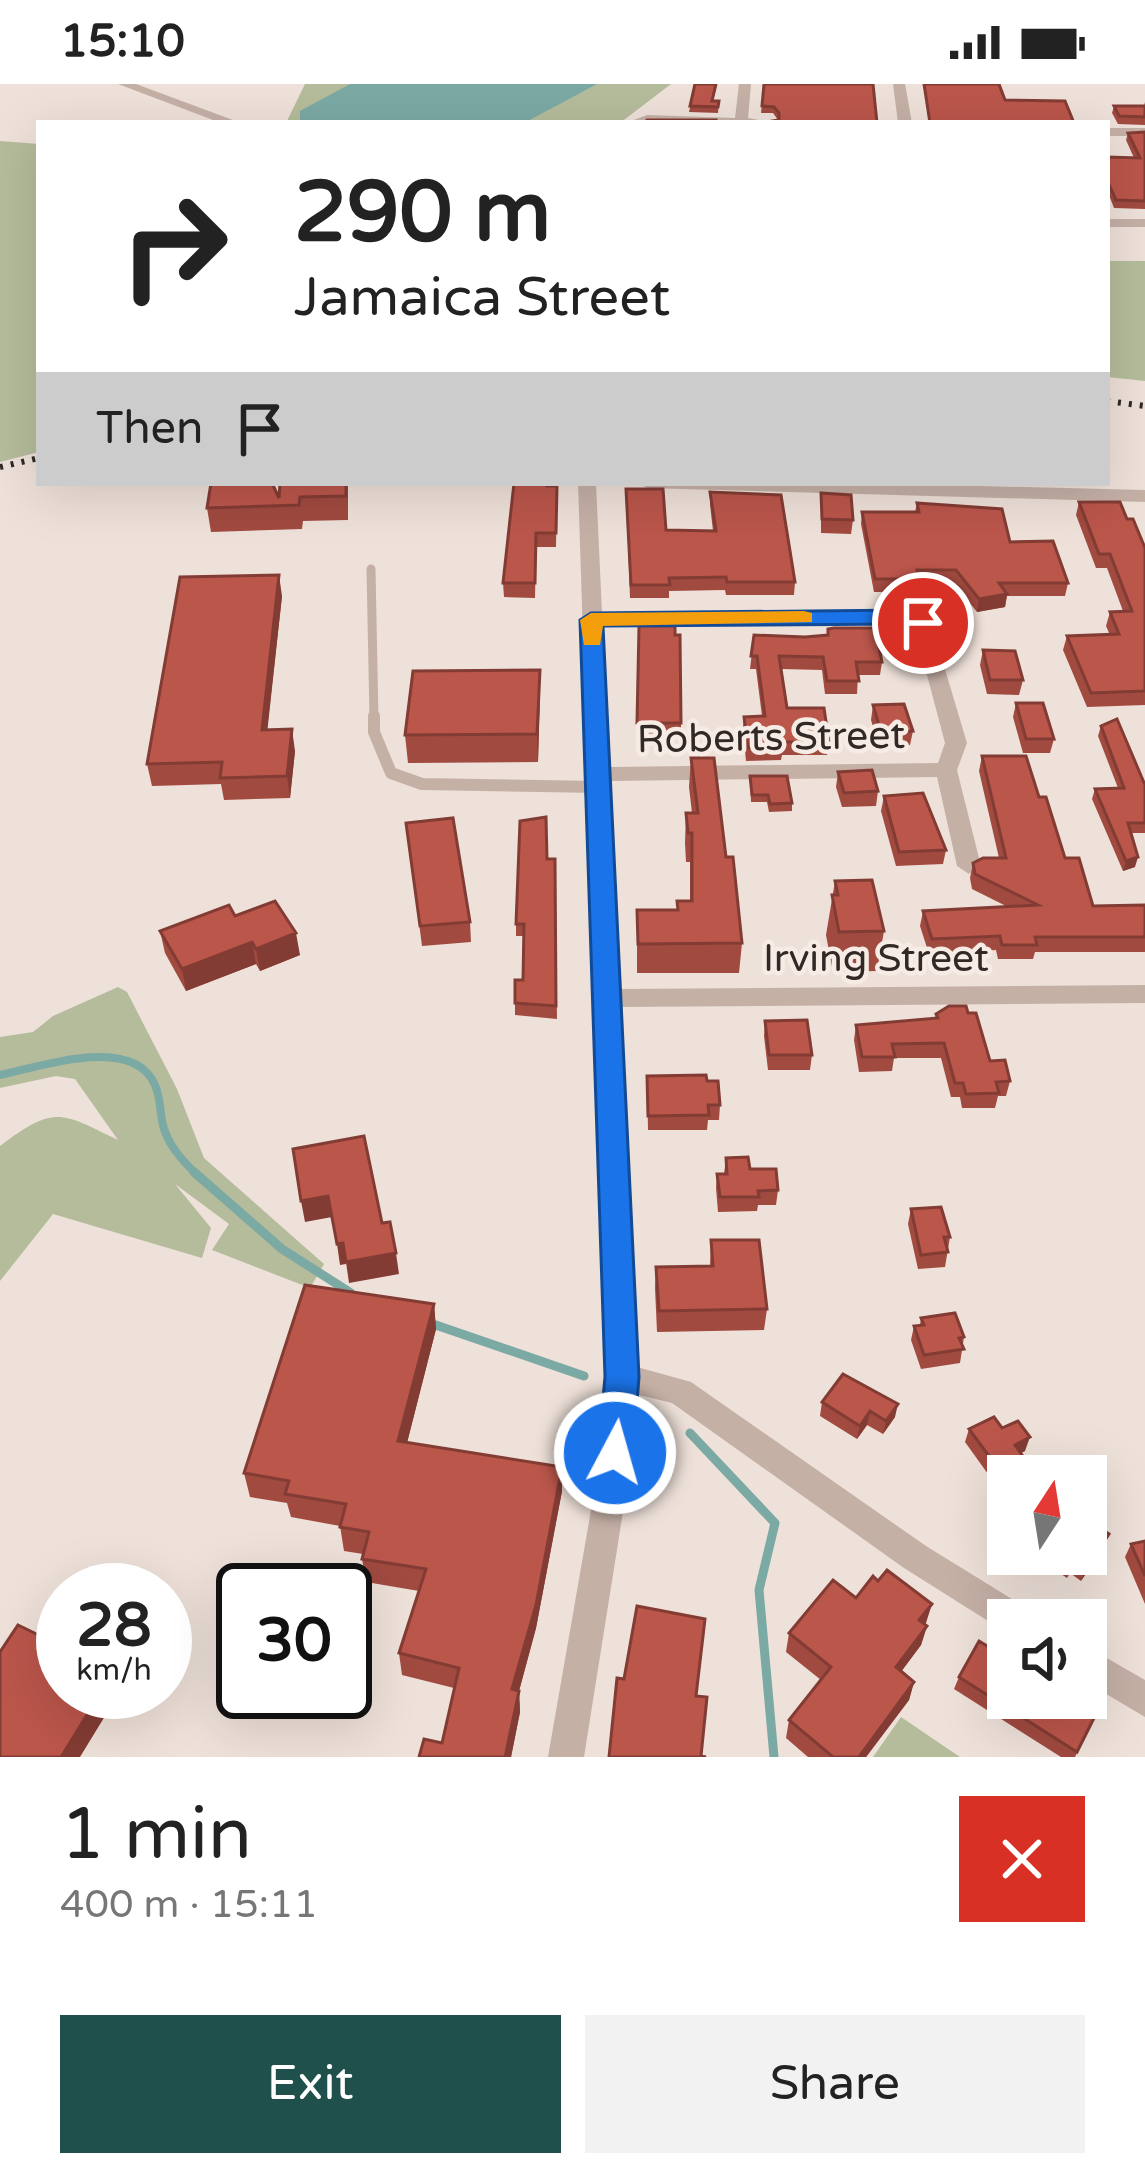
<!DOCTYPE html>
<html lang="en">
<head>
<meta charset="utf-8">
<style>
	:root { --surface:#fff; --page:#f2f2f2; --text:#222; --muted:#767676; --accent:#20504c }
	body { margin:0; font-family:"Varela Round",sans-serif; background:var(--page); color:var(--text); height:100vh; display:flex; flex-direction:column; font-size:45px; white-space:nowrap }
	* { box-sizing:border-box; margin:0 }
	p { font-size:39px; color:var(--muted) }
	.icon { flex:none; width:66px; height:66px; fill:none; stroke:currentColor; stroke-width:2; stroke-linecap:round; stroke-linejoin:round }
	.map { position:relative; height:1673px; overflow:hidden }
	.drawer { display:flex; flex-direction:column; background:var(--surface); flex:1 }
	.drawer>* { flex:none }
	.banner { position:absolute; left:36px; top:36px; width:1074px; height:366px; border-radius:0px; box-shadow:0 12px 48px #0002; background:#fff; color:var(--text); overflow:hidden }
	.needle { width:78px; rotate:12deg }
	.buttons { position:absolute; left:987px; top:1371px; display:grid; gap:24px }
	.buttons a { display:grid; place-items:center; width:120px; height:120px; border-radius:0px; background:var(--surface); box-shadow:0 12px 48px #0002; font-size:60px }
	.speed { position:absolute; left:36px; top:1479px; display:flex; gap:24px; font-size:60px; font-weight:700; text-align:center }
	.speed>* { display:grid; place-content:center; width:156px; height:156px; border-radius:50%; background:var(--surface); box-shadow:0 12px 48px #0002; line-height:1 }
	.speed small { font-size:30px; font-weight:400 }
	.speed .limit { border:6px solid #111; border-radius:18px; background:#fff; color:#111 }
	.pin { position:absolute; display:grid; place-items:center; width:102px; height:102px; color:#fff; margin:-51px; border:6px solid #fff; border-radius:50%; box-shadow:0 3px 12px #0007 }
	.me { position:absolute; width:132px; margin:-66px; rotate:6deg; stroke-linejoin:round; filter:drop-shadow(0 0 9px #0008) }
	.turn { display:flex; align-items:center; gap:42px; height:252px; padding:0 60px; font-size:54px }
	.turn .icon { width:156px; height:156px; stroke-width:2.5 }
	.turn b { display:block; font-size:84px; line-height:102px }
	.then { display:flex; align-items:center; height:114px; padding:0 60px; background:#0003; gap:24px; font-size:45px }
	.round { display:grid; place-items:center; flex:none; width:126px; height:126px; border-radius:0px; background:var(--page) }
	.headline { display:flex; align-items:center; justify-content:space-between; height:204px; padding:0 60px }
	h1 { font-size:72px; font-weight:600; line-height:90px }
	.primary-button { display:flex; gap:24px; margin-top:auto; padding:24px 60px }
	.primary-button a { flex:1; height:138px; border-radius:0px; background:var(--accent); color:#fff; font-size:48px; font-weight:600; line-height:138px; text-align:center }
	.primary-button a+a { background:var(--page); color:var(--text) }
	.status { display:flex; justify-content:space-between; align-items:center; height:84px; padding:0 60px; background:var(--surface); direction:ltr }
	.status svg { height:33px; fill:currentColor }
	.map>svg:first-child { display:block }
</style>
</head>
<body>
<div class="status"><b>15:10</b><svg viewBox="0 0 49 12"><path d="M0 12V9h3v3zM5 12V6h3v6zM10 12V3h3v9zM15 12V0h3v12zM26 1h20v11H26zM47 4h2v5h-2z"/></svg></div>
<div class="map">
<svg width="1145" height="1673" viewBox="0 0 1145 1673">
	<rect width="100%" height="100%" fill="#eee1d9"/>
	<path fill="#b5bc9b" d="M305 0H671L620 39H286Z
		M0 57 39 60V368L0 378Z
		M1107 177H1145V297L1107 293Z
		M118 903 127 908 177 1005 204 1074 324 1180 310 1204 212 1166 229 1140 175 1100 211 1144 202 1174 53 1130 0 1197V1062C56 1020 61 1029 118 1056L75 995 56 992 0 1004V953L33 948 53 932Z
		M901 1633 960 1673H873Z"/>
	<path fill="#7ba9a4" d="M350 0H597L524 39H300V27Z"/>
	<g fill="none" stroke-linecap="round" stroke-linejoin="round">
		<path stroke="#7ba9a4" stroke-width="8" d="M0 991C40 983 133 950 155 1001 160 1012 160 1025 162 1037 166 1059 181 1075 197 1091"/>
		<path stroke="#7ba9a4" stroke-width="9" d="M194 1088 282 1165 351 1209
			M427 1238 584 1292
			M690 1349 775 1439 759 1506 774 1673"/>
		<path stroke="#c5b0a6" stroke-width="9" d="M371 485 374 635"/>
		<path stroke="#c5b0a6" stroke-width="12" d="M374 632V648L391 689 422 700 598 703"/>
		<path fill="#c5b0a6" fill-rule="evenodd" d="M118 0H136L241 39H221Z
			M739 0H751L748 34 775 39H626L647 31 735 34Z
			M893 0H905L912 39H898Z
			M1107 44H1145V52H1107Z
			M1107 135H1145V143H1107Z
			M578 399H596L602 529 909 527 930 535 967 659 957 686 981 782 969 790 957 782 937 693 610 697 619 905 1145 901V919L620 923 637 1283 691 1298 926 1462 1028 1525 1033 1536H1008V1549L1004 1547 904 1484 672 1319 635 1310 626 1409 584 1673H548L594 1409 607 1293ZM906 539 914 542 945 659 938 679 609 683 603 541Z
			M638 399H857L1145 406V418L647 404Z
			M1086 1562 1145 1596V1633L1086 1598Z"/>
		<path stroke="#322926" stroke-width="6" stroke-dasharray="3 8" stroke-linecap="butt" d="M1107 317 1145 322
			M0 383 39 374"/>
	</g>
	<path fill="#a14a40" d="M695 0H717L713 17H719L718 29 689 28Z
		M764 0H873L778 36 773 29H761Z
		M1145 18V41L1118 40 1112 29 1114 22H1144Z
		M1145 48V125L1114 124 1107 106V73L1134 74 1126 56 1128 49Z
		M280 399H348V436L303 437 302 445 211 448 207 424 279 414Z
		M547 402H557L556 463H536L535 514 504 513 503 499Z
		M626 405 666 446 713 447 710 420V408L795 498 794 511H726L725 506 669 507V514H630Z
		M821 409 853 436 851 450 821 449Z
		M1079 418 1127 435 1145 464V621L1087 623 1063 566 1067 552 1110 551 1106 542 1110 528 1123 527 1107 484H1096L1076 431Z
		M917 419 1010 458 1068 499 1065 512H1007L1005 523 977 528 954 499H919L917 508H874L861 440 862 428H915Z
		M282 512 267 646 295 667 290 714 224 716 221 700 152 702 147 680Z
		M639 542 681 639V654H637Z
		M754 551 882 578 880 591H858L857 610H825L822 586 781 585 787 624 829 658 827 671H782L781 676 746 677 743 646 744 633 762 632 756 585H750Z
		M983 566 1023 596 1019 611 987 610 980 581Z
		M540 586 538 678 408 679 405 651Z
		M1016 619 1054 655 1050 669H1023L1013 633Z
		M873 621 913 647 910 661 879 663 871 636Z
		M1101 642 1145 701V749H1131L1135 783 1123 787 1092 715 1095 705 1118 704 1098 652Z
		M982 672 1039 713 1065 774 1093 822 1145 821V868H1035L1033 875H998L996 866 929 870 920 842 923 827 1008 823 972 805 970 794 973 779 999 774 979 687Z
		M691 674 726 773 742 859 739 889H637V826H677V817H690V778H686L685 759 686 729H692L689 703Z
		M838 688 878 707 876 722 842 723 836 703Z
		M750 692 792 719V727L769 728 767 718H751Z
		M884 712 946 766 943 780 896 782 881 727Z
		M406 739 470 838 471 858 422 862Z
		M547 775H555L557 935 515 931V896H523V852H516V840Z
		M835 797 884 847 877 887 833 888 826 851Z
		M235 832 300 871 260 887 256 880 186 907 165 869 160 847Z
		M968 929 990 977 1010 997 1006 1012H998L995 1024H962L960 1013H951L941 974H894L892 987 859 988 854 956 856 941 935 935 936 930Z
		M765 937 812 971 810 986H768L764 952Z
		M647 992 707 997 720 1021 719 1036H708L707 1046H648Z
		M726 1074 750 1085 778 1106 776 1121H758L757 1127 718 1128 716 1104 717 1090H724Z
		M911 1125 950 1153 945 1183 918 1185 908 1140Z
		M711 1156 767 1225 764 1246 657 1248 655 1204 656 1183 710 1182Z
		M434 1220 436 1245 407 1359 562 1407 536 1544 519 1607 520 1628 511 1673H419L442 1659 454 1604 402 1591 399 1569 419 1507 366 1498 362 1475 363 1470 344 1467 340 1442 291 1433 287 1419 250 1413 244 1389Z
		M921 1234 964 1253 960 1279 921 1285 911 1256 914 1242 920 1241Z
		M822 1318 895 1333 883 1350 867 1341 857 1355 820 1332Z
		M969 1345 1025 1367 1021 1369 1017 1384 993 1397 965 1358Z
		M1109 1450 1103 1464 1081 1497 1070 1489 1067 1494 1036 1473 1037 1470H1086Z
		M1145 1457V1520L1125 1473 1131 1460Z
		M856 1514 926 1539 924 1540 927 1542 921 1561 901 1588 914 1598 909 1616 866 1673H808L786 1654 789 1636 821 1596 786 1568 789 1549Z
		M959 1593 1096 1630 1075 1673H1061L954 1605Z"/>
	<path fill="#833c34" d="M279 491 282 512 265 668 262 646Z
		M1007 510 1005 523 977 528 979 515Z
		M540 586V615L538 678 537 650Z
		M292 645 295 667 290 714 287 692Z
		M1138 773 1135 783 1123 787 1126 777Z
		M296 849 300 871 260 887 256 865Z
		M252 858 256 880 186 907 182 885Z
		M328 1112 332 1133 305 1138 301 1117Z
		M343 1159 346 1180 340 1181 337 1160Z
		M396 1169 399 1190 349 1199 346 1178Z
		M434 1220 436 1245 401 1382 398 1357Z
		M898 1320 895 1333 883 1350 886 1337Z
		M870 1327 867 1341 857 1355 860 1342Z
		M1030 1353 1025 1367 1010 1374 1015 1361Z
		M1022 1371 1017 1384 993 1397 997 1383Z
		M562 1383V1407L536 1544 519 1607 520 1628 511 1673H505L512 1605Z
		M1109 1450 1103 1464 1081 1497 1087 1484Z
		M932 1520 926 1539 913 1555 919 1536Z
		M927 1542 921 1561 890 1602 896 1583Z
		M914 1598 909 1616 866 1673H859Z
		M101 1608H108L113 1619 80 1673H61Z"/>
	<path fill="#bb564b" stroke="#833c34" stroke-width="3" d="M695 0H716L712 17H719L718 23 690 22Z
		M764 0H873L877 39H772V37L779 36V29L774 23 762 22Z
		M924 0H999L1005 16 1065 17 1074 39H930Z
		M1114 22H1145V33L1119 32Z
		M647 36H716V39H646Z
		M1145 48V117L1116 116 1107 96V73L1140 74 1128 49Z
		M211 399H272L279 414 280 399H346V412L300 413 299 421 207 424Z
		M514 399H547V402H557L556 449H536L535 499H503Z
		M626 405H663L666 446 716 447 710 408 781 411 795 498H727L726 493 669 494 670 501H631Z
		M821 409 851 411 853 436 822 435Z
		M1079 418H1120L1127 435H1133L1145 464V607L1091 609 1067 552 1119 550 1110 528 1132 527 1110 470H1099Z
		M917 419 1002 425 1010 458 1053 457 1068 499H999L1007 510 979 515 956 486H917L919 495H875L862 428H919Z
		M279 491 262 646 292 645 287 692 220 694 222 678 147 680 180 493Z
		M639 542H675V551H680L681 639H637Z
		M834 544H875L882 578H856L859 597H827L823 573 779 572 787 624H824L829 658H781L782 663 748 664 744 633 765 632 757 572H751L754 551 805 553 828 551V545Z
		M983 566 1015 567 1023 596H990Z
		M540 586 537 650 405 651 413 587Z
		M1016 619H1043L1054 655H1026Z
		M904 620 913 647 881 648 873 621Z
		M1117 635 1145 701V739H1128L1138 773 1126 777 1095 705 1124 704 1101 642Z
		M982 672H1026L1039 713H1046L1065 774H1079L1093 822 1145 821V853H1035L1037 861H1002L1000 852 932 855 923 827 1038 821 975 790 973 779 983 774H1006Z
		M691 674H714L726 773H733L742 859 638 860 637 826H678L677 817H692V749H688L686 729H698Z
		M872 686 878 707 844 709 838 688Z
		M750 692H787L792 719 770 720 768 711H752Z
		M923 709 946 766 899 768 884 712Z
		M546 733 547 775H555L556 922 515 919V896H523L524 840H516L520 737Z
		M453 734 470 838 420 842 406 739Z
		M872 796 884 847 839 848 832 811H838L835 797Z
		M275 817 296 849 256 865 252 858 182 885 160 847 229 821 235 832Z
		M949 922H966L968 929H976L990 977 1005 976 1010 997 996 998 999 1009 966 1010 963 999H955L944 959 892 960 895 973H862L856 941 938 934 936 930Z
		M807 936 812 971H769L765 937Z
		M706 991 707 997H718L720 1021H708L709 1031 648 1032 647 992Z
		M364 1052 382 1139 390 1138 396 1169 346 1178 343 1159 337 1160 328 1112 301 1117 293 1065Z
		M748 1073 750 1085H776L778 1106 758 1107 759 1113H720L717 1090H727L726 1074Z
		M941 1123 950 1153H944L948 1168 921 1171 911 1125Z
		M711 1156H759L767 1225 659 1227 656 1183 713 1182Z
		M305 1201 434 1220 398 1357 562 1383 536 1521 512 1605 519 1607 505 1673H419L424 1655 442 1659 459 1584 399 1569 426 1485 362 1475 369 1448 340 1443 346 1420 285 1410 289 1397 244 1389Z
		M955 1229 964 1253 959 1254 964 1265 924 1271 914 1242 924 1241 921 1234Z
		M843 1290 898 1320 886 1337 870 1327 860 1342 822 1318Z
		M994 1333 1002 1344 1018 1337 1030 1353 1015 1361 1022 1371 997 1383 969 1345Z
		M1086 1435 1109 1450 1087 1484 1076 1476 1072 1481 1056 1470H1086Z
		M1145 1457V1492L1131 1460Z
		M887 1486 932 1520 919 1536 927 1542 896 1583 914 1598 859 1673H833L789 1636 831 1583 789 1549 833 1496 856 1514 873 1492 878 1497Z
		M637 1522 705 1535 696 1612 707 1613 701 1672 706 1673H609L617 1594 624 1595Z
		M18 1541 63 1563V1573L59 1579 63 1580V1608H101L61 1673H0V1568Z
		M979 1557 1008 1575V1614H1071L1096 1630 1077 1668 959 1593Z"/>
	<path fill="#1a73e8" stroke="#114b97" stroke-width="3" d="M909 526 934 539 923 546 905 540 603 542 639 1293 633 1369 628 1380 615 1385 603 1380 598 1369 605 1293 580 536 591 529Z"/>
	<path fill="#f59e0b" d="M804 527 812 529V538L603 542 600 561H584L580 536 591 529Z"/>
	<g text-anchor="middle" stroke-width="9" stroke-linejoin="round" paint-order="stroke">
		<g font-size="39" fill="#322926" stroke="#f7ece5">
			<text transform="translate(771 652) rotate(-1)" y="14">Roberts Street</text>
			<text x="876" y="887">Irving Street</text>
		</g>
	</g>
</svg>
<div class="buttons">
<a><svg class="needle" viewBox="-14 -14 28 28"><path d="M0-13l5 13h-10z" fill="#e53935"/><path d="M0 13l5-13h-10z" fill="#767676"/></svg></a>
<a><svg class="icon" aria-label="sound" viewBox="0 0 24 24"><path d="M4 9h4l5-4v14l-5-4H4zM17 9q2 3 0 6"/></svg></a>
</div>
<div class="speed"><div>28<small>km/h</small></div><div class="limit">30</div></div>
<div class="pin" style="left:923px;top:539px;background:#d93025"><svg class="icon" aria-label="arrive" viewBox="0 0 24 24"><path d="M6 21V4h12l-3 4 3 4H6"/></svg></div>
<svg class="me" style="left:615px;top:1369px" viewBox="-20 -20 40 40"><circle r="17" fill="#1a73e8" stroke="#fff" stroke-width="3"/><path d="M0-11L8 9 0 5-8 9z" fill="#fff"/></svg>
<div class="banner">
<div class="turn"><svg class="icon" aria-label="right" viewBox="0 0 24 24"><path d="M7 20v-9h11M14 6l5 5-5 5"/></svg><div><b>290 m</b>Jamaica Street</div></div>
<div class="then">Then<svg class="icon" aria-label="arrive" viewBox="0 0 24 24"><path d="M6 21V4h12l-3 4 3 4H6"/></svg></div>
</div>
</div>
<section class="drawer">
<div class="headline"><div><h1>1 min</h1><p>400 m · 15:11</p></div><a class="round" style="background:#d93025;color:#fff"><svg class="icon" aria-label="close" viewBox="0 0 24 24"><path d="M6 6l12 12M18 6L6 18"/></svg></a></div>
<div class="primary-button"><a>Exit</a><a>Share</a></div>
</section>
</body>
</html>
